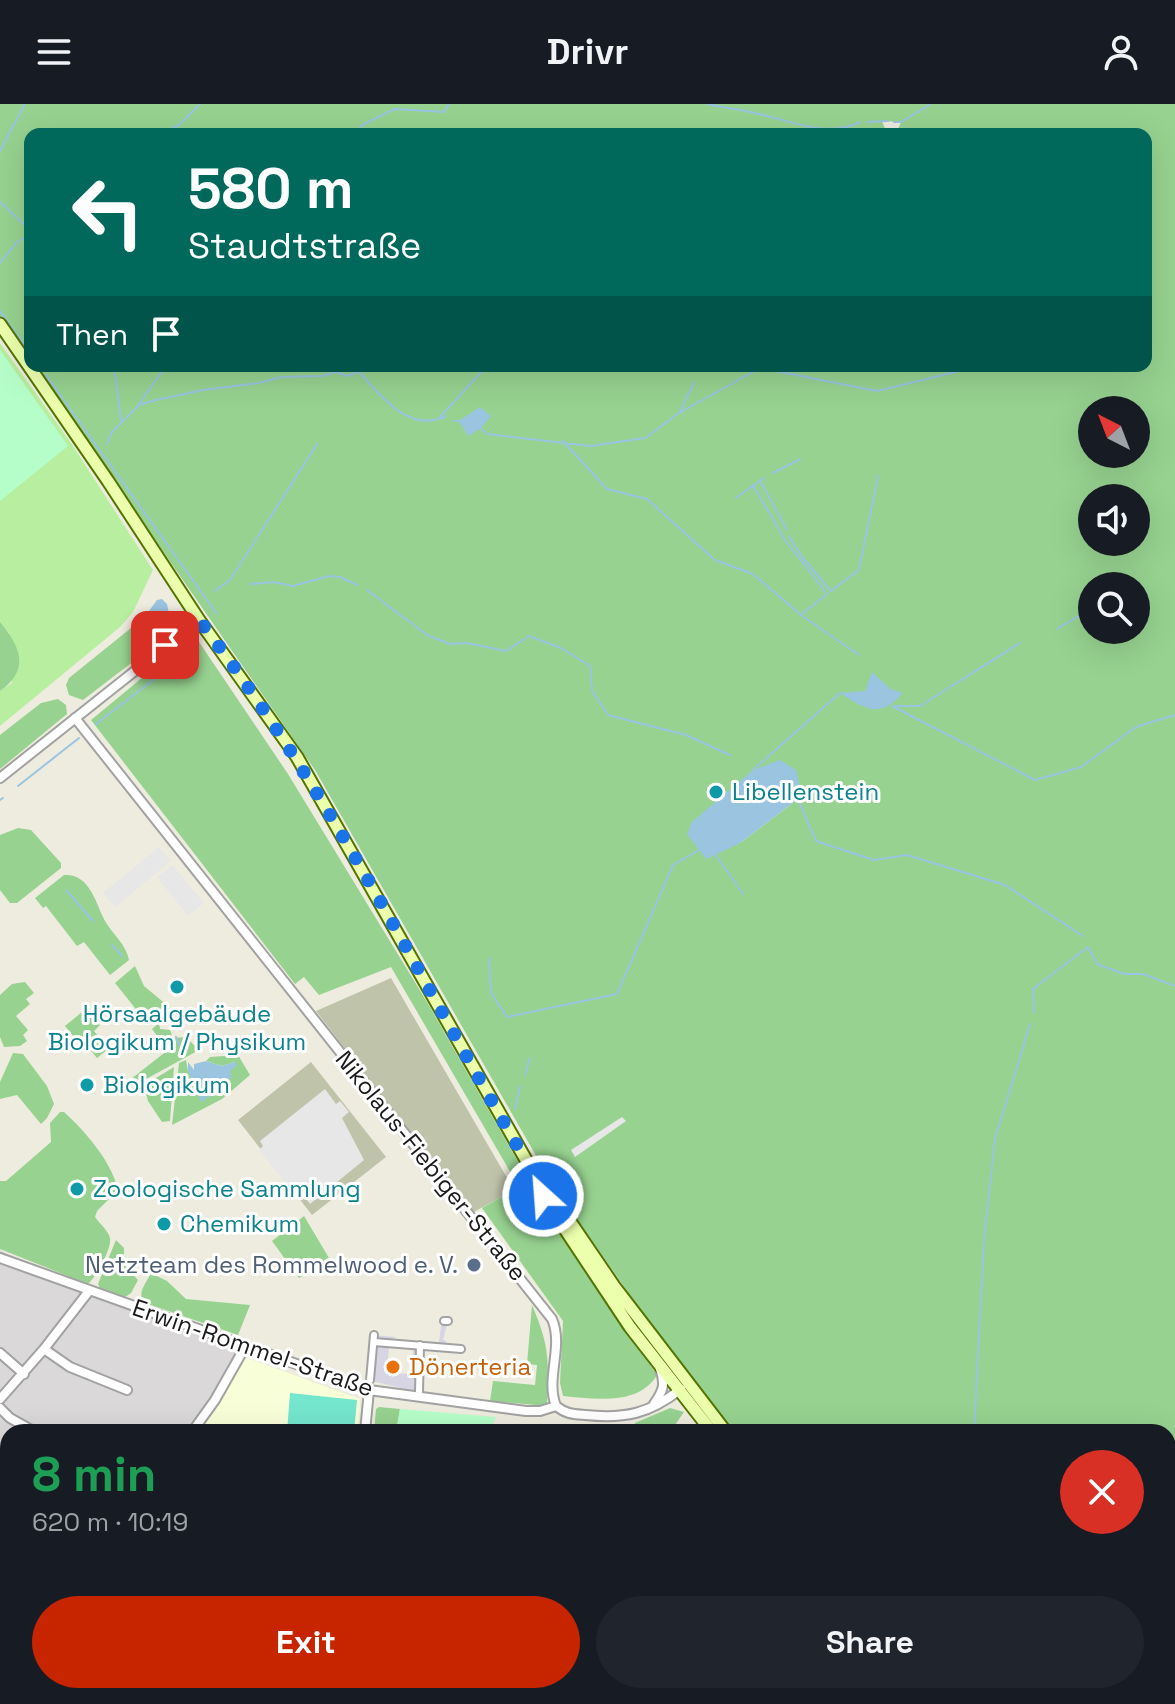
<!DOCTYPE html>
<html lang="en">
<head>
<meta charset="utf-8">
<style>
	:root { --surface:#171b24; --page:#20242c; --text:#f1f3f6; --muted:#9ea1a6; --accent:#c72400 }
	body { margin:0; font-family:"Space Grotesk",sans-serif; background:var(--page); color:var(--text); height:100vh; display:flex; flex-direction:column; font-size:30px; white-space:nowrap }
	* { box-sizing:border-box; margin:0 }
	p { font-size:26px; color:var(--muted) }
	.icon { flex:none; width:44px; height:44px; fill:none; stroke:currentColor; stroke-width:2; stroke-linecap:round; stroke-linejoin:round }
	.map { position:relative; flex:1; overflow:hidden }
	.panel { position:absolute; left:0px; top:1320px; width:1176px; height:280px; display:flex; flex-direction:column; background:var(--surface); border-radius:24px 24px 0 0; box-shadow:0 8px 32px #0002 }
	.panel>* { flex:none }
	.top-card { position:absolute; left:24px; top:24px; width:1128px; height:244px; border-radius:16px; box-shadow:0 8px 32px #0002; background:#00695c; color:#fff; overflow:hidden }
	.needle { width:52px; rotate:318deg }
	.fabs { position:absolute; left:1078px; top:292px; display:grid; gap:16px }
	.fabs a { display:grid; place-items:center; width:72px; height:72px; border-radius:50%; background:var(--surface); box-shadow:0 8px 32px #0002; font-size:40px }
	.pin { position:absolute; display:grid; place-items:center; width:68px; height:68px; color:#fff; margin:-34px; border-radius:16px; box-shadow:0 4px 12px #0006 }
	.me { position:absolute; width:88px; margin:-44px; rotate:334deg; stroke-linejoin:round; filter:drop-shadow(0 0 6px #0008) }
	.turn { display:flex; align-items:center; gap:28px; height:168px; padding:0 32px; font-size:36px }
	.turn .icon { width:104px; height:104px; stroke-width:2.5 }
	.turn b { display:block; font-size:56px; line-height:68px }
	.then { display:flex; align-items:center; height:76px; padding:0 32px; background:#0003; gap:16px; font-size:30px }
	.round { display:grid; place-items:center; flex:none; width:84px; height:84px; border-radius:42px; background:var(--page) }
	.overview { display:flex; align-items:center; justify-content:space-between; height:136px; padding:0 32px }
	h1 { font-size:48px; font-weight:800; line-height:60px; color:#1e9e55 }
	.primary-button { display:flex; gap:16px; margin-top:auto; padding:16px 32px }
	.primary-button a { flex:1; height:92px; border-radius:48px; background:var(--accent); color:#fff; font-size:32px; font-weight:800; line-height:92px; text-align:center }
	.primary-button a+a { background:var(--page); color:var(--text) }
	header { display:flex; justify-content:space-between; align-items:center; height:104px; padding:0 32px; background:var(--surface); font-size:36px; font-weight:800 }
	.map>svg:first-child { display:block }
</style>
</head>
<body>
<header><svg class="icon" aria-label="menu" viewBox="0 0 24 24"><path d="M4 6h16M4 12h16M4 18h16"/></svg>Drivr<svg class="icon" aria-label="person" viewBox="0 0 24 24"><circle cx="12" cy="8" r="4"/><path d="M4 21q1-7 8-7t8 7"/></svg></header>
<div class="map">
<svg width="1175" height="1600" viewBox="0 0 1175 1600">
	<rect width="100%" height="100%" fill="#eeecdf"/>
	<path fill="#dad8d8" d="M0 1146 18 1156 128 1197 239 1233 245 1243 244 1253 200 1328H8V1592H346L345 1600H0Z"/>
	<path fill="#f8ffd8" d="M244 1253 360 1295 358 1328H200Z"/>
	<path fill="#bfc3aa" d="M391 874 514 1086 472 1109 316 907Z
		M311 958 386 1053 312 1111 238 1016Z"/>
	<path fill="#b8ee9f" d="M0 239 71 339 153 466 133 508 120 523 0 622V587L12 579 9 529 0 518Z"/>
	<path fill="#97d290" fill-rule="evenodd" d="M0 0H1175V1600H969L962 1592H1168V1328H733L657 1230 550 1076 315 666 34 262H702L704 264 706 262H1146V30H896L901 18 882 17 887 30H30V256L0 213ZM1092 306H1136V350H1092ZM1092 394H1136V438H1092ZM1092 482H1136V526H1092ZM802 692 740 739 687 730Z
		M0 518C21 543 30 566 0 587Z
		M131 524 134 526V534L143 545 151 539 160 537 83 596 69 591 66 581 69 574Z
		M197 535 288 670 427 898 533 1084 657 1271C639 1302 594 1295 563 1292L560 1279 563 1217 482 1104 519 1083 391 863 319 891 304 873 295 880 91 616 165 555Z
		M58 595 66 601 67 610 0 665V631L41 599Z
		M18 724 31 726 61 759V764L17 799H10L0 786V731Z
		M64 771C90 769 96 800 105 817 113 831 126 840 129 856L110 871 84 838 77 842 46 802 43 804 35 794Z
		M135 862 144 882 168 902 147 919 115 879Z
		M25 878 34 889 26 895 30 900 16 912 28 926 23 931 27 937 20 942 4 943 0 933V891L12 880Z
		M87 904 100 921 94 927 108 945 97 954 82 936 78 938 65 922Z
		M159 919 160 925 170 926 173 934 186 933 199 946 139 979 131 975 168 946 152 925Z
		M13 949 23 950 47 982 54 1000 47 1014 41 1020 17 991 0 995V978Z
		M238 951 250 971 222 995 172 1021 179 959 186 956 188 967 205 997 204 993 225 983 221 976 235 958 221 962 206 957 210 953Z
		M174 963 170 1017 162 1018 148 997 145 985 151 977Z
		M60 1008H64C85 1027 112 1058 118 1086L97 1107 95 1113C99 1119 108 1126 110 1134 112 1144 96 1173 88 1180L0 1145V1077H6L51 1038 50 1019Z
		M304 1112 329 1154 299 1174 272 1137Z
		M116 1136 124 1144V1150L116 1158 120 1163 124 1161 138 1176 131 1189 125 1193 100 1184 98 1180Z
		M151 1169 167 1177 186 1195 250 1201 238 1231 145 1199C136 1190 146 1179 151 1169Z
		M532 1201C550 1243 549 1258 547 1302L490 1297 493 1277 535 1281 537 1261 527 1260Z
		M379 1303 400 1305 396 1328H374L376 1305Z
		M670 1304 684 1308 670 1328H652L634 1324 635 1319Z"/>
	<path fill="#b6fec9" d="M0 246 68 342 0 397Z
		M400 1305 496 1313 489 1328H396Z"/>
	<path fill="#75e6ce" d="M290 1289 357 1296 354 1328H287Z"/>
	<path fill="#e7e7e7" d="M159 743 171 757 115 803 103 789Z
		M173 761 204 799 188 812 157 773Z
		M325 985 336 1000 340 997 349 1008 342 1014 364 1056 310 1100 294 1080 289 1083 259 1046 263 1042 260 1037Z
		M622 1013 626 1017 575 1053 571 1046Z
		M713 1592H797L796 1600H712Z"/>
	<path fill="#d7d4e4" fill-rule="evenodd" d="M442 1214 448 1217 443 1236 446 1237V1241L423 1247 421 1289 368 1276 372 1231 395 1233V1236L439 1238ZM389 1243 413 1245 411 1270 387 1269Z"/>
	<path fill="#9bc4e1" d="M480 303 491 312 481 324 468 332 459 317Z
		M162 495 167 500 170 514 167 522 144 542 136 535 135 526 157 496Z
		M872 568 890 585 903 589C880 615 866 606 840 589L865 587Z
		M780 656 796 666 802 692 740 739 706 755 687 730 692 718 753 666Z
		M206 957 221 962 235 958 237 961 230 967 232 974 222 976 225 983 210 993H205V997H201L188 967V958L194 966V960Z"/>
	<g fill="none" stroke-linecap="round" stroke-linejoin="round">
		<path stroke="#9bc4e1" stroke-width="2" d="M707 0C725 4 744 6 763 11 795 18 828 34 860 18
			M867 18 888 17
			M894 18H901L931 0
			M160 30 179 21 200 0
			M357 30 362 21 395 5 444 8 449 0
			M0 47 25 0
			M0 98 30 126
			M0 159 16 139 30 131
			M0 207 30 249
			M114 262 121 316
			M46 271 217 510
			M139 300 166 262
			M679 309 760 264 877 287 980 262
			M439 314 487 262
			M454 317H459
			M481 324 487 330 591 342 645 334 679 309 694 279
			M563 337 607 385 647 395 715 456 753 470 801 511 859 551
			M107 340 111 329 139 301 156 296 203 286 259 279 281 273 322 272 336 268 347 272 359 268C381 292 409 330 446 312
			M773 369 800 355
			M761 378 787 426
			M753 381 785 436 827 490 802 510
			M736 394 764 374
			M789 432 803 454 831 487 859 466 878 372
			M250 480 274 478 293 482 329 472 340 473 358 481
			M367 486 427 531 450 540 467 539 506 547 529 532 561 544 590 562 592 587 608 611 686 631 730 651
			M215 487 230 476 317 340
			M1057 525 1092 504
			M892 602 1035 676 1081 663 1136 623 1175 611
			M895 602H920L1020 539
			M96 620 195 544
			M754 665 840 589
			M18 682 79 634
			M798 695 816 737 874 756 907 751 1005 781 1083 832
			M0 696 3 694
			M715 750 743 790
			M66 786 93 817
			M112 841 122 852
			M489 854 491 889 507 913 617 890 673 761 699 746
			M1034 909 1033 885 1088 843 1097 860 1124 870H1143L1175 882
			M176 933 184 950
			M525 971 530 954
			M515 1005 520 982
			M974 1328 984 1135 995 1035 1030 920"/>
		<defs>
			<path id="pedestrian" d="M444 1217H448
				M374 1238 461 1245
				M370 1276 374 1231
				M419 1288 420 1241"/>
			<path id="minor" d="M75 614 552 1215C564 1243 545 1274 556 1302
				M0 674 199 516
				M0 1154 369 1286 526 1307H540L556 1302
				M44 1245 70 1263 127 1286
				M0 1249 24 1270
				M0 1295 44 1245 89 1187
				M654 1300C663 1287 666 1280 660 1265
				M556 1302C566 1310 573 1310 585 1311 625 1315 649 1310 681 1285
				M0 1304 10 1314 35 1328
				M192 1328 215 1296 245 1243
				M365 1328 369 1286
				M0 1394 8 1398
				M0 1512 8 1505
				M105 1592 112 1600
				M230 1592 234 1600
				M433 1592 435 1600
				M900 1592 907 1600
				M339 1600 340 1592
				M703 1600 704 1592"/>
			<path id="secondary" d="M0 220 108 377 199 516 297 653 538 1077 543 1092 630 1223 712 1328
				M539 1078 548 1085 614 1182 726 1328
				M951 1592 958 1600"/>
		</defs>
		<use href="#pedestrian" stroke="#a2a2a2" stroke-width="10"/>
		<use href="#minor" stroke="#a2a2a2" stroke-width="12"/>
		<use href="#secondary" stroke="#537500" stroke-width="15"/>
		<use href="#pedestrian" stroke="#fff" stroke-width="6"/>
		<use href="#minor" stroke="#fff" stroke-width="8"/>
		<use href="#secondary" stroke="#ecffad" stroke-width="11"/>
	</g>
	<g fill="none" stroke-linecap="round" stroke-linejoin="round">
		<path stroke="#1a73e8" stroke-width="14" stroke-dasharray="0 25.2" d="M165 541 199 516C333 690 426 889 538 1077L543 1092"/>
	</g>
	<g fill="#0f9aa8" stroke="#fff" stroke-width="3">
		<circle cx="716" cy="688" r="8"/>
		<circle cx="177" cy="883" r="8"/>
		<circle cx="87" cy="981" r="8"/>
		<circle cx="77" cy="1085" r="8"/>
		<circle cx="164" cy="1120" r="8"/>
	</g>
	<circle fill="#5c6f8a" stroke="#fff" stroke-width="3" cx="474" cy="1161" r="8"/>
	<circle fill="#e8710a" stroke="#fff" stroke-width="3" cx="393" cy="1263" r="8"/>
	<g text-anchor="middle" stroke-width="6" stroke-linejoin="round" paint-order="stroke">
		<g font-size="24" fill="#0d838f" stroke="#fff" text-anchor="start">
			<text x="732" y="696">Libellenstein</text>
			<text x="177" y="918" text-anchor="middle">Hörsaalgebäude<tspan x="177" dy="28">Biologikum / Physikum</tspan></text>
			<text x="103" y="989">Biologikum</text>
			<text x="93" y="1093">Zoologische Sammlung</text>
			<text x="180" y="1128">Chemikum</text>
		</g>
		<g font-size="24" fill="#1b1b1b" stroke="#fff">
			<text transform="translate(431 1062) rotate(51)" y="8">Nikolaus-Fiebiger-Straße</text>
			<text transform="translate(253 1244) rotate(19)" y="8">Erwin-Rommel-Straße</text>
		</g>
		<g font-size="24" fill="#4e5e75" stroke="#fff" text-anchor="end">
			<text x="458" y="1169">Netzteam des Rommelwood e. V.</text>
		</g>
		<g font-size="24" fill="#c56008" stroke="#fff" text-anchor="start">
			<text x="409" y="1271">Dönerteria</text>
		</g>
	</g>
</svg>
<div class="fabs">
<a><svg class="needle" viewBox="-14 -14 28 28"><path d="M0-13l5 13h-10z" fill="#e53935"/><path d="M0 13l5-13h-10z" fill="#9ea1a6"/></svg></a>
<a><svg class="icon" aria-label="sound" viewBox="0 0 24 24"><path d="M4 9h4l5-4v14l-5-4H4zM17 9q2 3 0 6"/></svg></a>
<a><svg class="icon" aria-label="search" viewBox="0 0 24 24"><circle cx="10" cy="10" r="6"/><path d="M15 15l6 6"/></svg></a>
</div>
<div class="pin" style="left:165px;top:541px;background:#d93025"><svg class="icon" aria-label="arrive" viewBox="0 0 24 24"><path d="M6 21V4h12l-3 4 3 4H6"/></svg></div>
<svg class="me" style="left:543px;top:1092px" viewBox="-20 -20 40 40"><circle r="17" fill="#1a73e8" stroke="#fff" stroke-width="3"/><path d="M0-11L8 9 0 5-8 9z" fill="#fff"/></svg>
<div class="top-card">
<div class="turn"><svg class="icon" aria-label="left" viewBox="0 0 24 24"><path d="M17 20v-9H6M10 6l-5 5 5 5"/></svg><div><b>580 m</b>Staudtstraße</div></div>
<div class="then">Then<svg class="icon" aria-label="arrive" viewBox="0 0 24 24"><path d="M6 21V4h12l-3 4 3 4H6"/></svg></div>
</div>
<section class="panel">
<div class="overview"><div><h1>8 min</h1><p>620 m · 10:19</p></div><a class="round" style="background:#d93025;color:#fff"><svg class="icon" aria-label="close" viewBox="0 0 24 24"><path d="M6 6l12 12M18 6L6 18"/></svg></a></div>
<div class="primary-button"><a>Exit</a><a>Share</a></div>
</section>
</div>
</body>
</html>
